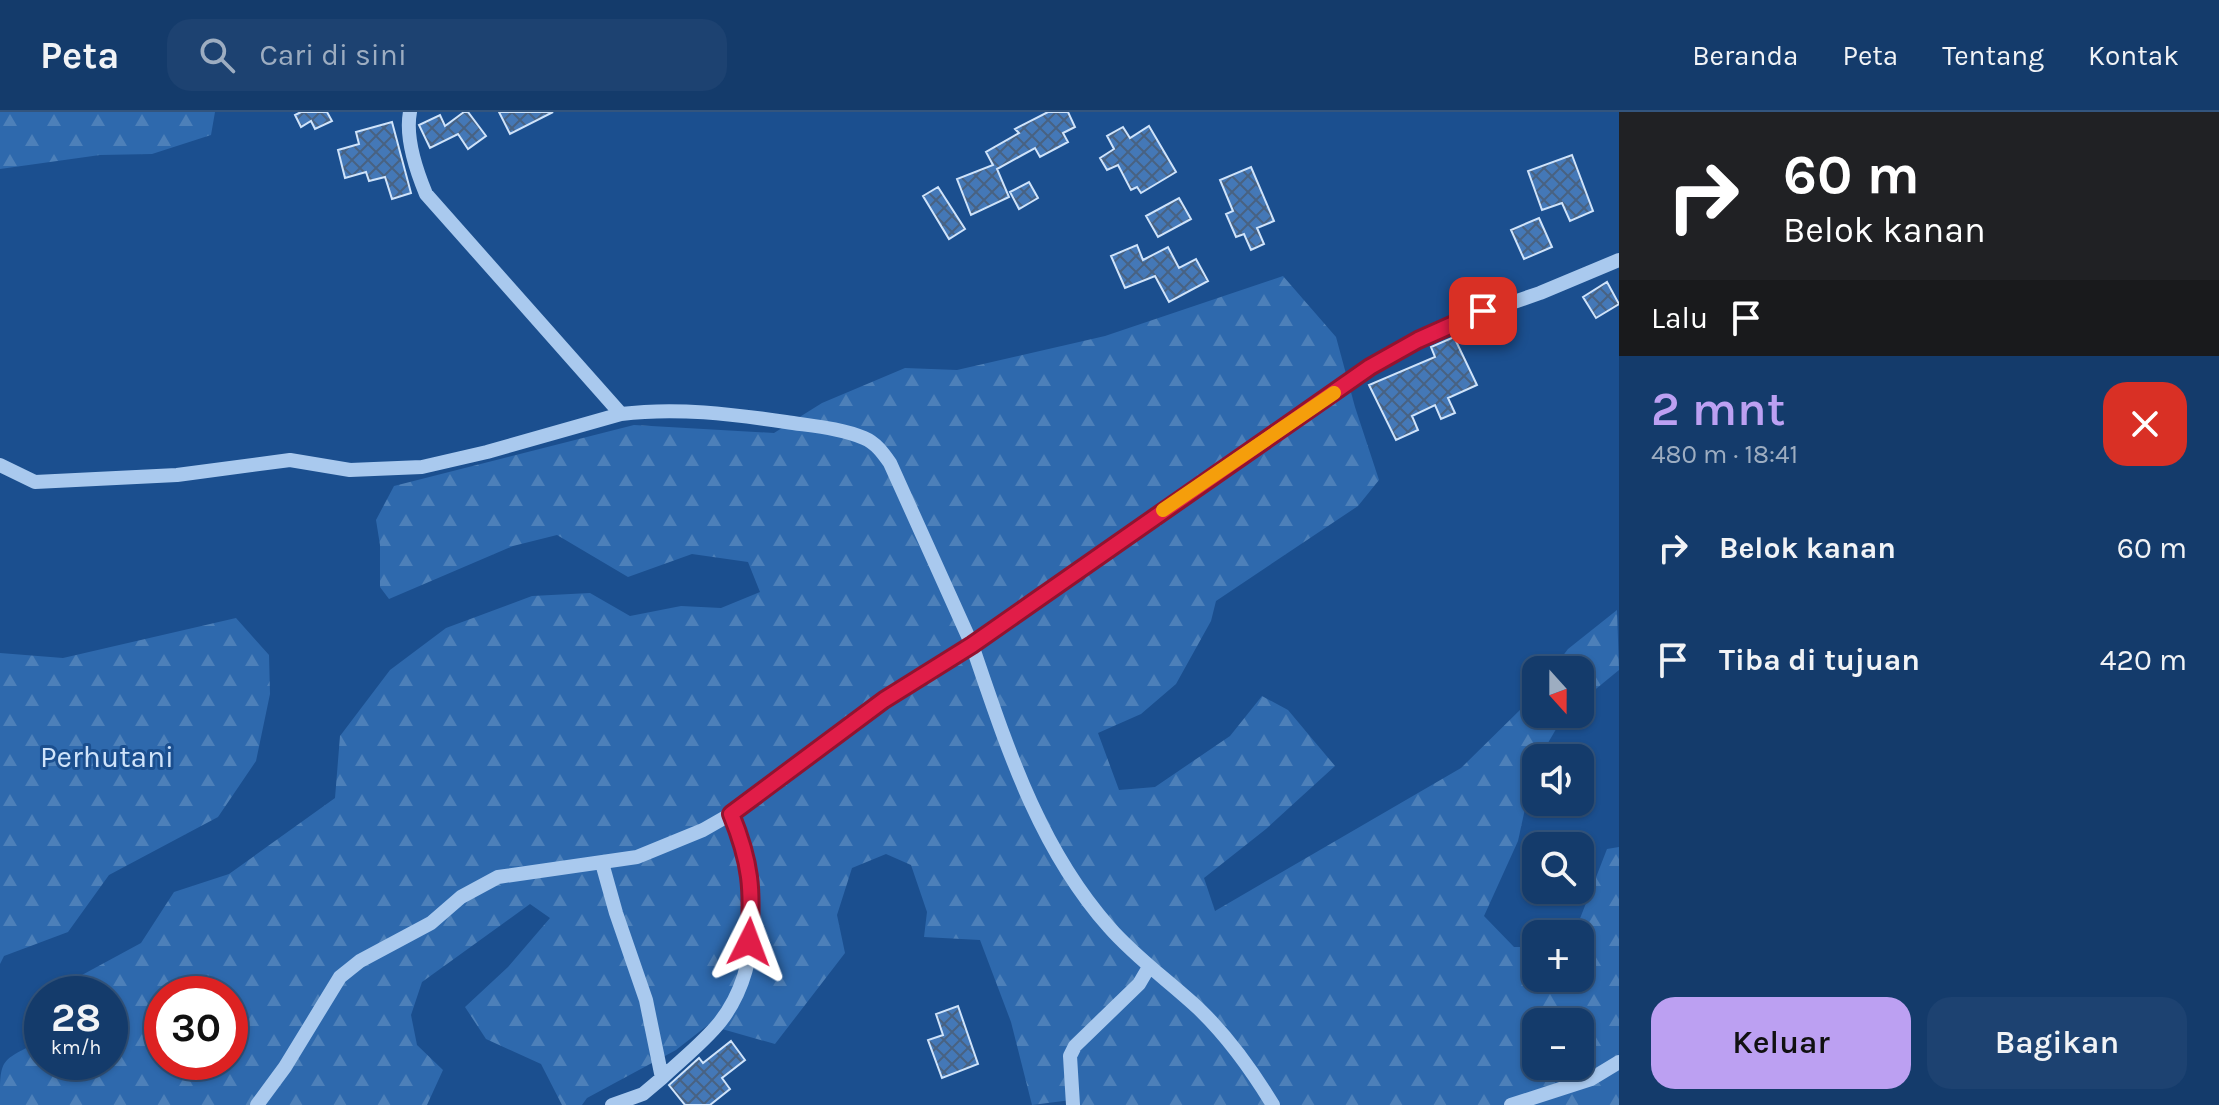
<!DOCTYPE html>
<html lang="id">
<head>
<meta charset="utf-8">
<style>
	:root { --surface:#143b6b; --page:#1d4271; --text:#f1f3f6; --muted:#9dadc1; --line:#33557e; --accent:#bca0f2 }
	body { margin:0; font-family:Karla,sans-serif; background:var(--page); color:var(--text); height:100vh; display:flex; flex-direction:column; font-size:30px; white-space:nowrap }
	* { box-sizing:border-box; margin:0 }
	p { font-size:26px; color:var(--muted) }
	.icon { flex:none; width:44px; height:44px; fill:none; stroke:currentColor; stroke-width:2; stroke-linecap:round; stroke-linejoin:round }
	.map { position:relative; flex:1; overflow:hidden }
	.sheet { display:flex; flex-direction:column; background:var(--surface); width:600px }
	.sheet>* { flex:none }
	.banner { background:#202124; color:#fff; overflow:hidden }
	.needle { width:52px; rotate:159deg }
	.controls { position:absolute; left:1522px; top:544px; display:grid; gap:16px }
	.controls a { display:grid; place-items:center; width:72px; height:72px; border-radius:16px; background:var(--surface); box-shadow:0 2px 6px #0004,0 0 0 2px var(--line); font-size:40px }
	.speed { position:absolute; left:24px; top:864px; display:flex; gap:16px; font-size:40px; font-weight:700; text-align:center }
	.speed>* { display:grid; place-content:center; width:104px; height:104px; border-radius:50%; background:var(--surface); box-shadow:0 2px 6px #0004,0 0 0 2px var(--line); line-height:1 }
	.speed small { font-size:20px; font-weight:400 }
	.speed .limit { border:12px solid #d22; background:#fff; color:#111 }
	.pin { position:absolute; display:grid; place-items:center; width:68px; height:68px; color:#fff; margin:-34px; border-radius:16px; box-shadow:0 4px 12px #0006 }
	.me { position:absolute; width:88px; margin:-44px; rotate:3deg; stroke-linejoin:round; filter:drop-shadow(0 0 6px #0008) }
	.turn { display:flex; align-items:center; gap:28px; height:168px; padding:0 32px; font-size:36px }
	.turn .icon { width:104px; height:104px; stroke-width:2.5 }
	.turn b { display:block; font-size:56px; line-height:68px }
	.then { display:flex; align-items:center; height:76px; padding:0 32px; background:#0003; gap:16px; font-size:30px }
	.round { display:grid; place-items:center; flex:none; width:84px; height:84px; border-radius:24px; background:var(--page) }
	.summary { display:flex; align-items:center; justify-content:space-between; height:136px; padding:0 32px }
	h1 { font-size:48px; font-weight:600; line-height:60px; color:var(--accent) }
	.cta { display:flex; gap:16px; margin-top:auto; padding:16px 32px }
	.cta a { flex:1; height:92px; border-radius:24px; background:var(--accent); color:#111; font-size:32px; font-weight:600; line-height:92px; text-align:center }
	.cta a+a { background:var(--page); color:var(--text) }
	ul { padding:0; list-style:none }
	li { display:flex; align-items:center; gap:24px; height:112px; padding:0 32px }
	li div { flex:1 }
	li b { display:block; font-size:30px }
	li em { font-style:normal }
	header { display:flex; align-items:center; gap:48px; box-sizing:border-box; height:112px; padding:0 40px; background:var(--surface); border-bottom:2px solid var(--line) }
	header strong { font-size:38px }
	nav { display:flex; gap:44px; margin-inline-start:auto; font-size:28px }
	.search { width:560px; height:72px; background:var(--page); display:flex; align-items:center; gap:20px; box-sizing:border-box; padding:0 28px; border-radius:24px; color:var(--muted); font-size:30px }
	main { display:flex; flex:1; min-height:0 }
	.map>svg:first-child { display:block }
</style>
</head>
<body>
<header>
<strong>Peta</strong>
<div class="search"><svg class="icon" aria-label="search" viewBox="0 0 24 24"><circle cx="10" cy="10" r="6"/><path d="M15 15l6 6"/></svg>Cari di sini</div>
<nav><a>Beranda</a><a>Peta</a><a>Tentang</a><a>Kontak</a></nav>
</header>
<main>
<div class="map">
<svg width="1619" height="993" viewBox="0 0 1619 993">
	<defs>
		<pattern id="forest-firs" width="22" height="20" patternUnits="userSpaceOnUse" patternTransform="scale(2)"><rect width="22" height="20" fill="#2e69ad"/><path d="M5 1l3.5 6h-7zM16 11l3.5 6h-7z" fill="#4d80b9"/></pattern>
		<pattern id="building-cross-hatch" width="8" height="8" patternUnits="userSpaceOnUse" patternTransform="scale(2)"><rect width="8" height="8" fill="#4478b7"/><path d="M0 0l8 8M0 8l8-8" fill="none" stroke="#486282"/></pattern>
	</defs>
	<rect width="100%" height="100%" fill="#1b4f8f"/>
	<path fill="url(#forest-firs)" fill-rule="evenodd" d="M0 0H215L211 23 152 42 100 43 0 57Z
		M1283 164 1336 225 1355 295 1379 368 1358 394 1216 489 1211 509 1176 572 1141 602 1098 621 1119 678 1155 675 1230 624 1262 584 1288 598 1335 654 1266 717 1204 766 1215 799 1461 656 1522 596 1536 579V602H1565L1539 646H1536L1518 729 1484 804 1514 835H1536V866H1580V822H1574L1607 737 1619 735V993H1079V987L1032 993 1011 910 980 828 924 825 927 800 911 753 886 742 852 756 837 803 845 841 775 932 708 913 676 938 587 986 582 993H562L541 952 486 927 465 895 508 855 550 806 530 792 422 870 411 903 417 933 443 958 427 993H0C0 944 0 950 42 928V950H110V882H67L69 870 141 831 174 780 229 762 335 686 340 624 390 558 446 516 532 484 590 481 630 504 681 494 721 496 760 480 748 450 692 442 628 465 557 423 513 434 389 487 380 475V433L376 408 394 374 634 313 774 321 822 291 905 256 957 258 1105 224ZM162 882H230V950H162ZM1536 910H1580V954H1536Z
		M1617 498 1619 558 1580 590V558H1552L1568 537Z
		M236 506 269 543 270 582 256 649 218 705 109 763 68 820 4 844 0 852V541L63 546Z"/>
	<path fill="url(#building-cross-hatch)" stroke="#cfe3fa" stroke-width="2" d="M301 0H327L332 9 315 17 311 9 301 15 295 3Z
		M464 0H468L486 24 468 37 458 22 430 36 419 13 440 3 445 14Z
		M499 0H553L510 22Z
		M1048 0H1068L1075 15 1063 21 1068 30 1040 45 1035 36 997 57 1009 85 971 103 957 67 993 53 986 40 1019 21 1015 17Z
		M392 10 411 81 392 87 385 65 369 69 366 60 345 66 338 38 359 32 356 20Z
		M1149 14 1176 60 1141 81 1137 75 1131 78 1118 53 1107 58 1100 46 1114 37 1107 24 1123 15 1130 26Z
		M1572 43 1593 99 1570 109 1562 91 1542 98 1528 59Z
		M1251 55 1274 109 1257 116 1264 132 1251 138 1244 122 1236 125 1226 102 1233 99 1220 68Z
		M1029 70 1038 86 1019 97 1010 80Z
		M938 75 965 117 949 127 923 84Z
		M1179 86 1191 107 1158 125 1146 104Z
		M1539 106 1552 135 1524 147 1511 118Z
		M1137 133 1143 148 1168 135 1179 156 1196 147 1208 169 1169 190 1155 164 1125 176 1111 144Z
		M1607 170 1619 192 1596 206 1583 185Z
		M1454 225 1477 273 1448 286 1455 301 1441 307 1435 293 1412 304 1418 318 1396 328 1369 273 1435 245 1431 235Z
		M958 894 978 952 942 966 928 928 943 923 936 902Z
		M731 929 745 948 722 966 730 977 710 993H685L669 973 699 946 703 951Z"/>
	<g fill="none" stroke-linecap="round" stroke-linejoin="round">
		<path stroke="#a9c9ee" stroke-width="14" d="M410 0C405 26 416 58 426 82L621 302
			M0 353 35 370 177 363 290 348 350 358 422 355 487 340 621 302C677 295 731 302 786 310 812 314 841 316 864 326 876 331 883 341 890 351L972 533 884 588 731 702 703 718 637 745 498 765 461 785 431 811 360 849 340 865 285 955 257 993
			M602 751 616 801 646 888 662 966 643 982 612 993
			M662 966C681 948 704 930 720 910 765 852 758 766 731 702
			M1073 993 1070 944 1075 934 1139 872 1149 855
			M1273 993C1253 960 1227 924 1199 897 1169 869 1136 846 1109 815 1038 735 1006 632 972 533L1129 421 1394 241 1453 211 1540 181 1619 148
			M1511 993 1591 967 1619 950"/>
	</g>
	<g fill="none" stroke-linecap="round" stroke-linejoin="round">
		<defs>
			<path id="route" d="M749 830C753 778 751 751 731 702L884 588 972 533 1370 255 1418 228 1483 199"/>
		</defs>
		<use href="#route" stroke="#92132f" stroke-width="20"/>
		<use href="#route" stroke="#e11d48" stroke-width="14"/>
		<path stroke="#f59e0b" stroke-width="14" d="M1163 398 1334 281"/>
	</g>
	<g text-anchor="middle" stroke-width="6" stroke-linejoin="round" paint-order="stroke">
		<g font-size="30" fill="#cfe3fa" stroke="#1b4f8f">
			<text x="107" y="655">Perhutani</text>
		</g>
	</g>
</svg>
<div class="controls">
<a><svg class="needle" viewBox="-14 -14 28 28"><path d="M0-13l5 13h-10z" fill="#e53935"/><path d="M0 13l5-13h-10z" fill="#9dadc1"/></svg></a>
<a><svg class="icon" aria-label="sound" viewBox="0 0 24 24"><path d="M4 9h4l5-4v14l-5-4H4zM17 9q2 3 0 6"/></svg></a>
<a><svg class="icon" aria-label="search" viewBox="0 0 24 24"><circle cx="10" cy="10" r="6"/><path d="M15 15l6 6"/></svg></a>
<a>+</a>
<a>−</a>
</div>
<div class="speed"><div>28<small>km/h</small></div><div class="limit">30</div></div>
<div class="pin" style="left:1483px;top:199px;background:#d93025"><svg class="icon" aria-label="arrive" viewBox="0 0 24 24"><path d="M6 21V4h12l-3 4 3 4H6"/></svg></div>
<svg class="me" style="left:749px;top:830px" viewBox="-20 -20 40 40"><path d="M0-17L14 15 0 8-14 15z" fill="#e11d48" stroke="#fff" stroke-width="4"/></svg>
</div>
<section class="sheet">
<div class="banner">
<div class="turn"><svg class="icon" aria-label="right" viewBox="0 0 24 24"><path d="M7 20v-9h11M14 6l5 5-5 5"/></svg><div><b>60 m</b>Belok kanan</div></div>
<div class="then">Lalu<svg class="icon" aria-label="arrive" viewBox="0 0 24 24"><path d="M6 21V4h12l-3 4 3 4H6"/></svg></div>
</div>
<div class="summary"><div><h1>2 mnt</h1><p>480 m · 18:41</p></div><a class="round" style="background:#d93025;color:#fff"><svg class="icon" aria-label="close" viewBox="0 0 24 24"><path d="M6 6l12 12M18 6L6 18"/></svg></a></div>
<ul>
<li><svg class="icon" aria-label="right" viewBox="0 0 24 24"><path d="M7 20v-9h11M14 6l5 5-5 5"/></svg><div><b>Belok kanan</b></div><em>60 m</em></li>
<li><svg class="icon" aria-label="arrive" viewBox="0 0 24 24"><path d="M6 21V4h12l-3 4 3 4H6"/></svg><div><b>Tiba di tujuan</b></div><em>420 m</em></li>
</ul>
<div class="cta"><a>Keluar</a><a>Bagikan</a></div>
</section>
</main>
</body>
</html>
